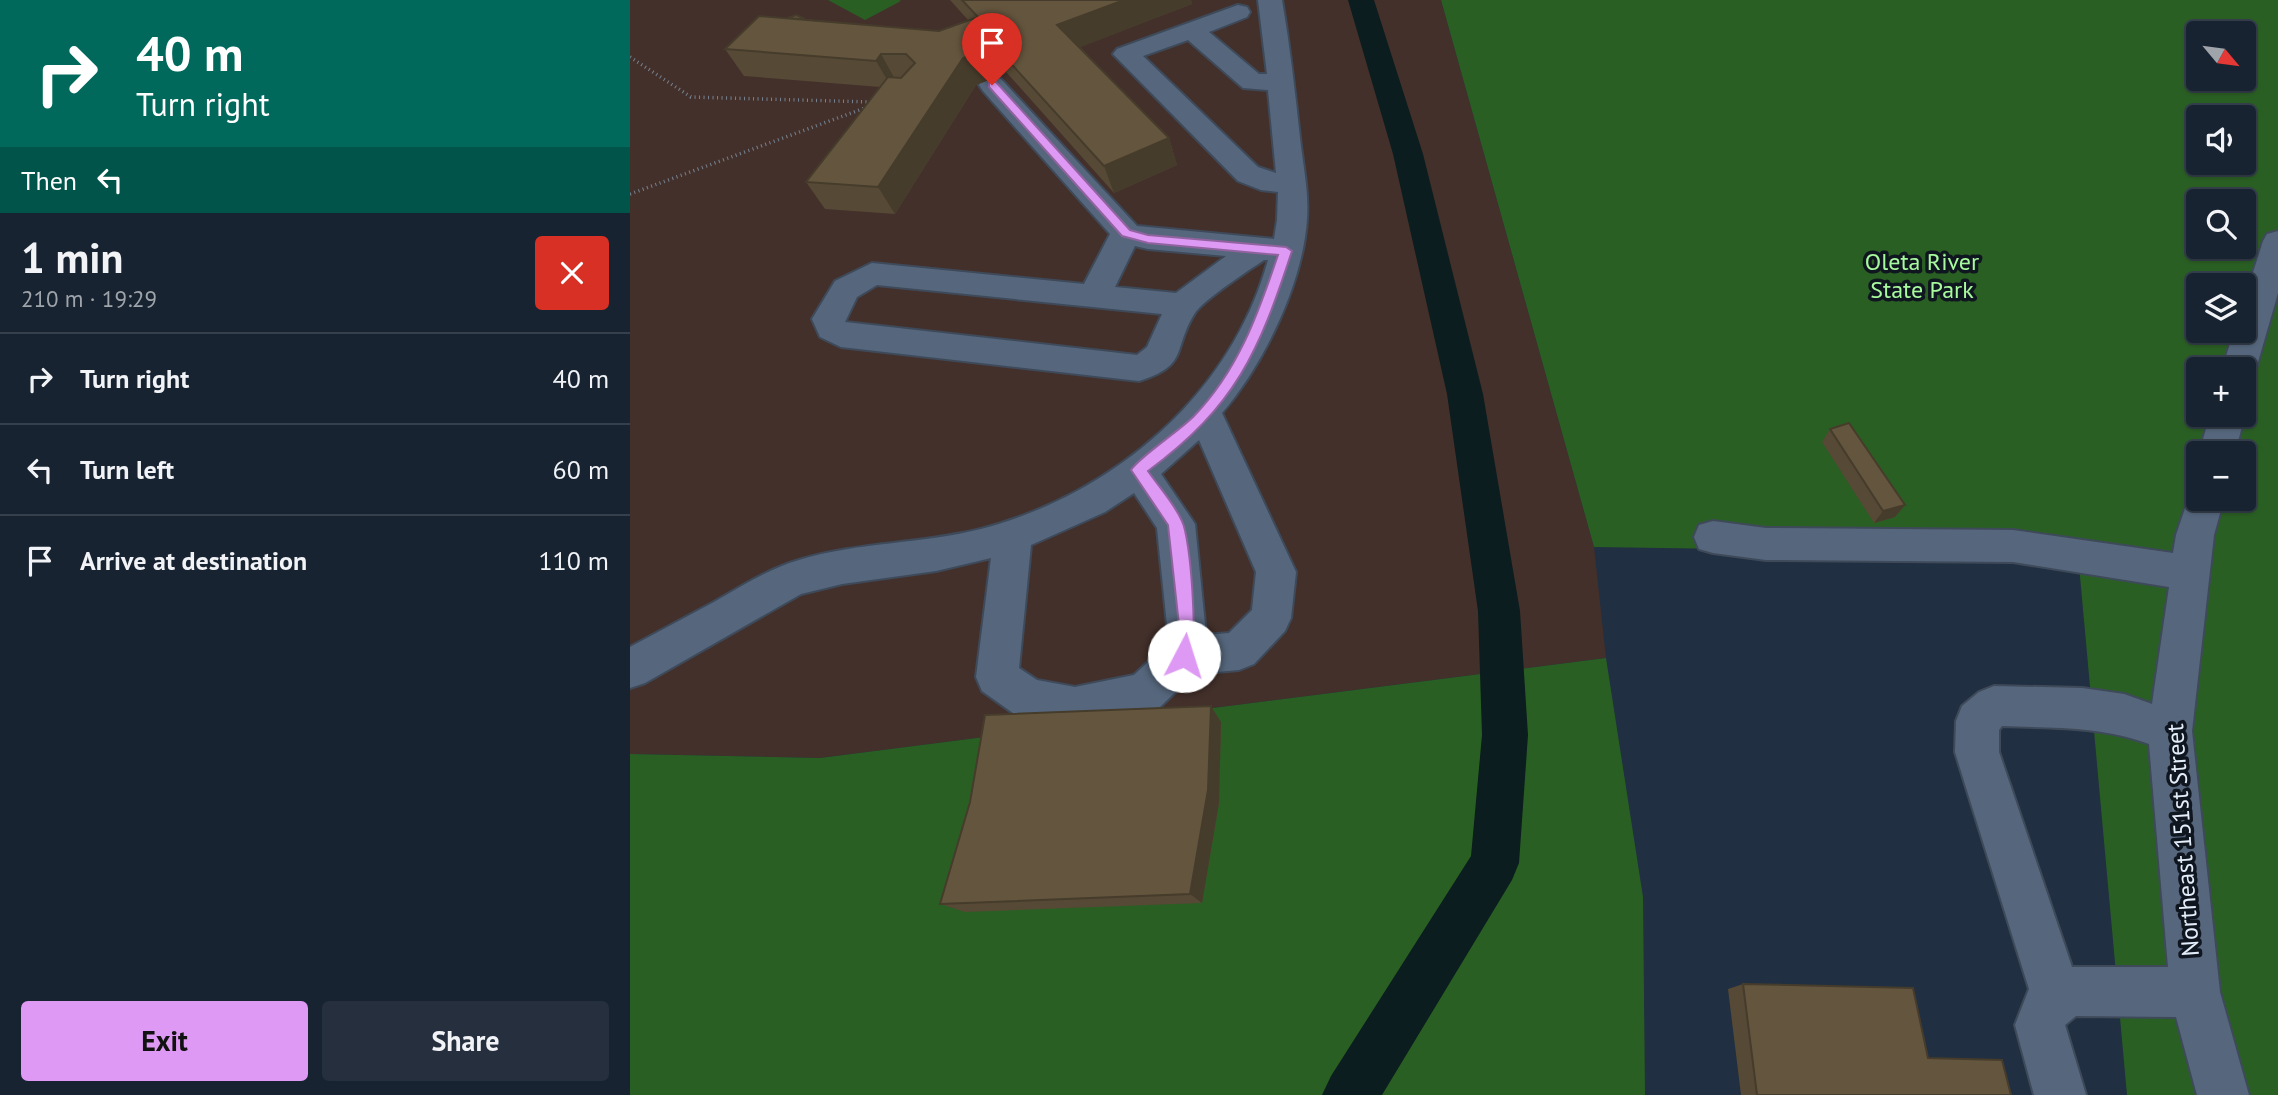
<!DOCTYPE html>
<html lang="en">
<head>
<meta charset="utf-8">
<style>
	:root { --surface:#182331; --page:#252f3d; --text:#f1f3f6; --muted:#9fa4ab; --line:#36404d; --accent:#dd99f3 }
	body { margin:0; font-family:"PT Sans",sans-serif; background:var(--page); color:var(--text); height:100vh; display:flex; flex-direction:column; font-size:26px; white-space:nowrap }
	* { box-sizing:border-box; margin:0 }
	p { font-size:23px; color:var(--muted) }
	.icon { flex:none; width:38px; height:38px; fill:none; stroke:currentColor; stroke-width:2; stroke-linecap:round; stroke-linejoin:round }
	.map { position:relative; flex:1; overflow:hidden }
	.sheet { display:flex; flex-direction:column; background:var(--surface); width:630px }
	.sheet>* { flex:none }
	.hud { background:#00695c; color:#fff; overflow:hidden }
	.needle { width:46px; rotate:119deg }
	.buttons { position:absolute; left:1556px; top:21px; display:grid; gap:14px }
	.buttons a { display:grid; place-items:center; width:70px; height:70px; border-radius:7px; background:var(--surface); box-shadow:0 2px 5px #0004,0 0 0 2px var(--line); font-size:35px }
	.pin { position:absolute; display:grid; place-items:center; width:60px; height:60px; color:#fff; margin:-72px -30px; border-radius:50% 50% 50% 0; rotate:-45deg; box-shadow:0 0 7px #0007 }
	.pin .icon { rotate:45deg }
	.me { position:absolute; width:77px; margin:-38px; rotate:5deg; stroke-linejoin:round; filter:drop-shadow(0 0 5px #0008) }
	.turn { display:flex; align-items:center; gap:24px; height:147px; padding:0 21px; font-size:32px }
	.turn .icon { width:91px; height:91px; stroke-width:2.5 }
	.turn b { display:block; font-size:49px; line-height:60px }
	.then { display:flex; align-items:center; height:66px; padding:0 21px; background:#0003; gap:14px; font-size:26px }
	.round { display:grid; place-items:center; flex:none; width:74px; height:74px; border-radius:7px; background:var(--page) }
	.overview { display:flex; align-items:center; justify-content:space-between; height:119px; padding:0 21px }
	h1 { font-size:42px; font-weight:800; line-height:52px }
	.button { display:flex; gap:14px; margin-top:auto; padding:14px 21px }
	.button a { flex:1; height:80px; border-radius:7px; background:var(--accent); color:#111; font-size:28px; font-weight:800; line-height:80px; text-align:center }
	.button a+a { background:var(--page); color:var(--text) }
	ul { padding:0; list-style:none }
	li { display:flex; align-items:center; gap:21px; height:91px; padding:0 21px; border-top:2px solid var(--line) }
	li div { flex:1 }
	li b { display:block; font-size:26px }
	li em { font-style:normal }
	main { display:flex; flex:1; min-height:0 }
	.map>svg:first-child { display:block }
</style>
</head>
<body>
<main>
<section class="sheet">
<div class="hud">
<div class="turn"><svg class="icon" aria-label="right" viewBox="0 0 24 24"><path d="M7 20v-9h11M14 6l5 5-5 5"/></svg><div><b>40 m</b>Turn right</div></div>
<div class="then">Then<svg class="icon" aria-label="left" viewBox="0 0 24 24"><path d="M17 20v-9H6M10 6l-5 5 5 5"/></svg></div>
</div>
<div class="overview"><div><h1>1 min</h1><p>210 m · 19:29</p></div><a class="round" style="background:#d93025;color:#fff"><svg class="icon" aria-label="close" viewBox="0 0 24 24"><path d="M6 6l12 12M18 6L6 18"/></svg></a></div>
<ul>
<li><svg class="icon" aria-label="right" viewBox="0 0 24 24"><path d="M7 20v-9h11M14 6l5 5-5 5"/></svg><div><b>Turn right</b></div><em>40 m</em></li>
<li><svg class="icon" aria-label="left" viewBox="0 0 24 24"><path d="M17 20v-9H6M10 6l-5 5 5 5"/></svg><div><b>Turn left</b></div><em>60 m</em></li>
<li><svg class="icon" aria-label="arrive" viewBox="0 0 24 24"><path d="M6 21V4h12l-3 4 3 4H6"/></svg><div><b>Arrive at destination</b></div><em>110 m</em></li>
</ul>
<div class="button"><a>Exit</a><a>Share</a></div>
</section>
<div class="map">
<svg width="1648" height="1095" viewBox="0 0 1648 1095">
	<rect width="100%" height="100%" fill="#202f41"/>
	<path fill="#43302b" d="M0 0H811L964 547 976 658 190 758 0 754Z"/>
	<path fill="#2a5f24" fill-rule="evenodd" d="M198 0H269L271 1 235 20Z
		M811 0H1648V1095H1497L1448 554 964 547ZM1568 33H1614V79H1568ZM1568 117H1614V163H1568ZM1568 201H1614V247H1568ZM1568 285H1614V331H1568ZM1568 369H1614V415H1568ZM1568 453H1614V499H1568Z
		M976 658 1013 897 1015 1095H0V754L190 758Z"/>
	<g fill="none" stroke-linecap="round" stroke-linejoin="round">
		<path fill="#0b1d1e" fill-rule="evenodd" d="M718 0H744L793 154 853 394 890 611 898 735 889 863 882 880 752 1095H692L701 1076 841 856 852 735 848 611 817 394 763 154Z"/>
		<defs>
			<path id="minor" d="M628 0H652C660 46 665 92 670 138 673 165 679 192 677 219 673 283 634 364 592 413L666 572 661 618 655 631 624 664 609 670 564 674 530 707 515 713 445 727 398 719 383 713 352 691 346 677 361 558 306 571 212 584 171 594 15 683 0 688V647C28 632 56 617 84 602 112 586 138 569 169 560 228 542 291 544 351 529 484 494 601 395 638 260H634C618 271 573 300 565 313 542 349 560 365 509 381L211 347 190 337 182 319 205 281 242 263 454 284 480 234 353 91 349 85 353 79 362 77 371 79 507 226 644 239 647 220 648 192 631 190 608 181 483 54 487 49 608 5 617 7 620 12 617 17 579 32 629 74H637ZM558 40 613 88 638 90 646 173 628 167 513 56ZM505 246 518 249 596 256 546 293 485 287ZM247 285 532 314 517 347 507 355 215 322 227 297ZM569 440 626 572 622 610 599 633 576 635 565 524 531 474ZM504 493 527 528 537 625 534 647 504 675 445 687 407 680 389 668 401 545 475 512Z
				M1648 231V293L1626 369 1621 378 1614 380V369H1592L1604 331H1614V301L1633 241 1637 234Z
				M1614 413 1615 415 1605 453H1569L1580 415Z
				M1568 486V499H1594L1584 535 1562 731 1590 992 1619 1095H1567L1546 1017 1446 1016 1435 1025 1456 1095H1404L1385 1025 1399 989 1325 752 1326 721 1332 706 1349 692 1364 686 1452 688 1494 694 1522 704 1539 587 1383 562 1136 560 1083 553 1069 549 1064 537 1069 525 1083 521 1136 528 1383 530 1543 553 1546 535 1562 488ZM1372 726C1423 728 1472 726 1519 744L1538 967H1442L1369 752V730Z"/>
		</defs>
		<use href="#minor" stroke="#3e4a5a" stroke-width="4"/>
		<path stroke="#758291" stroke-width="3.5" stroke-dasharray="1 3.5" stroke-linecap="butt" d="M0 57 61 97 241 102
			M0 194 235 108"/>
		<use href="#minor" fill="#56677d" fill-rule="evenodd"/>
	</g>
	<path fill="#564935" d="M320 0H561L562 4 450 47 539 138 547 165 484 193 377 73 346 85 265 214 195 209 176 182 250 87 114 76 95 49 158 18H173L174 19 309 31 338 20Z
		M1200 429 1275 505 1265 517 1244 523 1192 442Z
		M591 722 589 803 572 903 335 912 310 904Z
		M1113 984 1298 1058 1381 1095H1111L1098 989Z"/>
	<path fill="#463c2b" d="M494 0H561L562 4 438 52 427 25Z
		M365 46 377 73 346 85 265 214 248 187 333 58Z
		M251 54 266 81 262 88 246 61Z
		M539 138 547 165 484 193 474 166Z
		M1275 505 1265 517 1244 523 1253 511Z
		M581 706 591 722 589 803 572 903 560 894Z"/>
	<path fill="#64553e" stroke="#463c2b" stroke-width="2" d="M332 0H494L427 25 539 138 474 166 365 46 333 58 248 187 176 182 258 77 271 78 285 63 276 54H251L246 61 95 49 129 16 309 31 348 17Z
		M166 15 173 18 171 19 158 18Z
		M1219 423 1275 505 1253 511 1200 429Z
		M581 706 578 790 560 894 310 904 340 802 355 715Z
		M1113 984 1283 988 1298 1058 1372 1060 1381 1095H1127Z"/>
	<path fill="#dd99f3" stroke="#90639e" stroke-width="2" d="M359 82H366L500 230 518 235 656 247 662 251C629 352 606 406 518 471 529 487 544 503 552 521 561 539 568 643 560 661L554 663 548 661 545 656 549 625 538 525 501 470C508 458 549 431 563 417 608 371 628 314 648 255L518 243 492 236 359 87Z"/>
	<g text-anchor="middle" stroke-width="7" stroke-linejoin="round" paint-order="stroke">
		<g font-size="24" fill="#a7fa9d" stroke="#10161f">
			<text x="1292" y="270">Oleta River<tspan x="1292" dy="28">State Park</tspan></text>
		</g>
		<g font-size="24" fill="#e4eefb" stroke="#10161f">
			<text transform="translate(1553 840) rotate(-94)" y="8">Northeast 151st Street</text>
		</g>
	</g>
</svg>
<div class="buttons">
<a><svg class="needle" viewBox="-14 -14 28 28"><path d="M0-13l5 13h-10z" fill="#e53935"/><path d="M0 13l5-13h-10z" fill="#9fa4ab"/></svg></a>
<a><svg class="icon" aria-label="sound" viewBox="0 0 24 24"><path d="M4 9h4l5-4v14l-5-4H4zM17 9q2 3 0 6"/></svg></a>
<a><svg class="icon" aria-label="search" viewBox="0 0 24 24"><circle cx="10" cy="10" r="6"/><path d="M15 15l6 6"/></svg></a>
<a><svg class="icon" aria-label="layers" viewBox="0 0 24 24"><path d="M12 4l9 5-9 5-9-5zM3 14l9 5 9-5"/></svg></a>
<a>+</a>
<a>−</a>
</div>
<div class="pin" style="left:362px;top:85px;background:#d93025"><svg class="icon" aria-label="arrive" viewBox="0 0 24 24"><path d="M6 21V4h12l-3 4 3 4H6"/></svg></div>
<svg class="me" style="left:554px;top:656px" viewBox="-20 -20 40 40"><circle r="19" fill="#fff"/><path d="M0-13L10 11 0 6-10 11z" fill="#dd99f3"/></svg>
</div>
</main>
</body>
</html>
